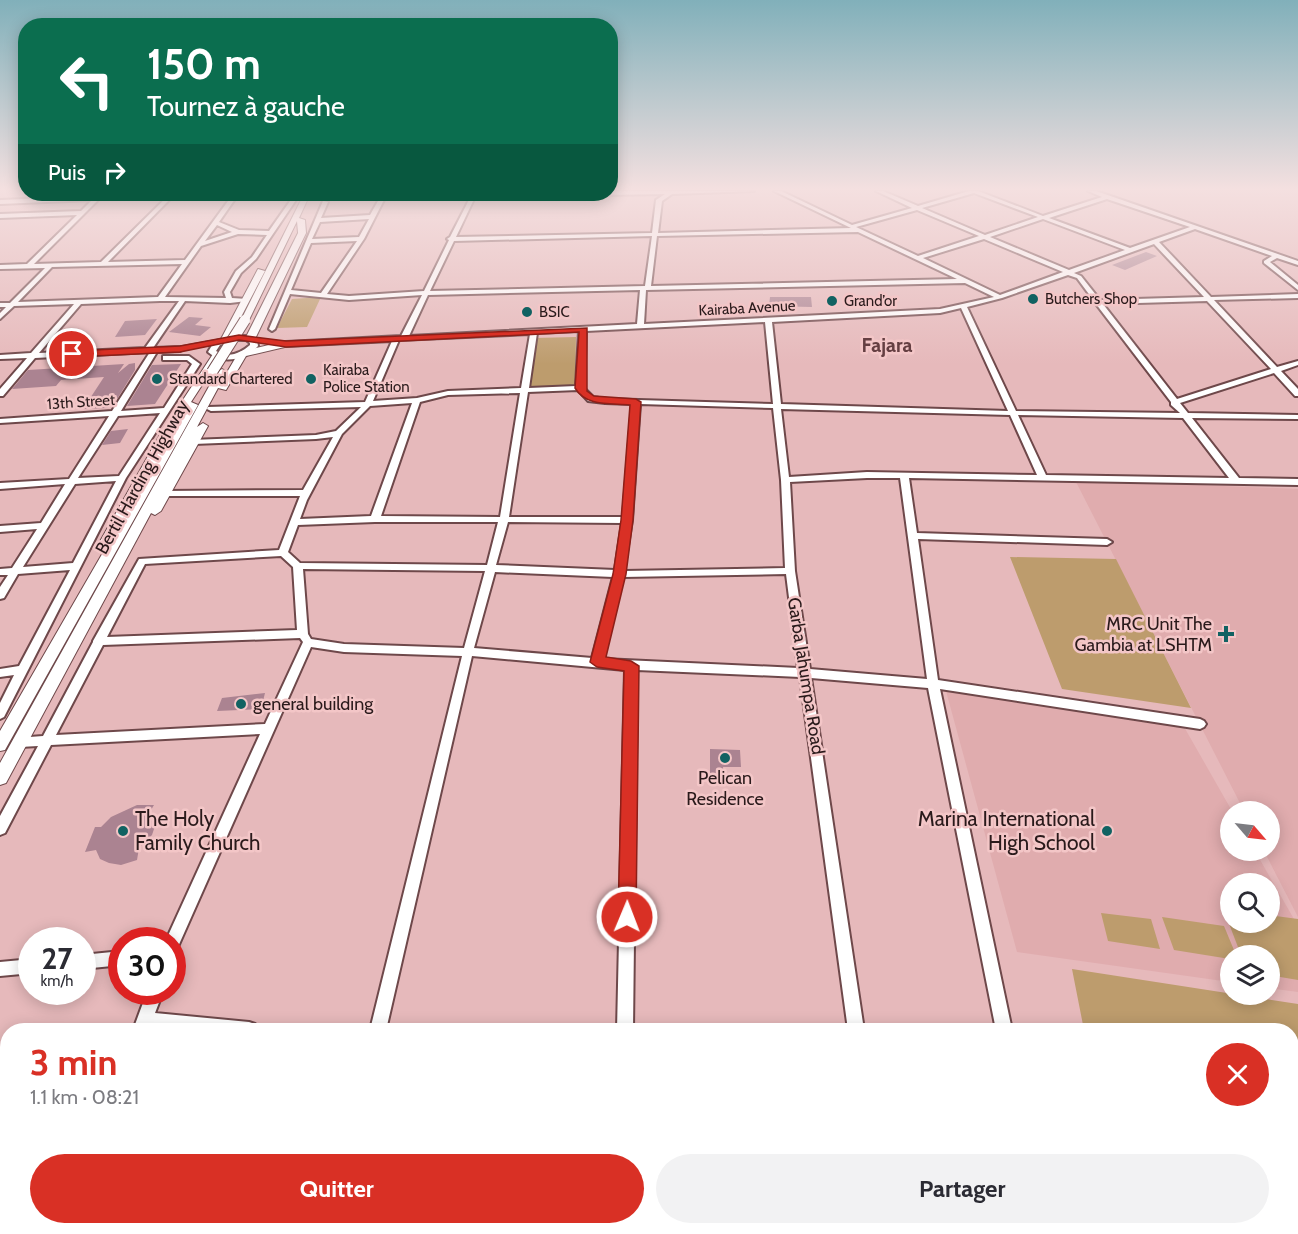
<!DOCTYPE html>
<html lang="fr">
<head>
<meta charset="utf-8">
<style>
	:root { --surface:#fff; --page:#f2f2f3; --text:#2b2b33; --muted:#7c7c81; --accent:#d93025 }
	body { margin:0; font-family:Cabin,sans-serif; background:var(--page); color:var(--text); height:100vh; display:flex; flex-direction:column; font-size:22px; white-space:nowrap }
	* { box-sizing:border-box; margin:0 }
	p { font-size:20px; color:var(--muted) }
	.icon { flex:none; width:33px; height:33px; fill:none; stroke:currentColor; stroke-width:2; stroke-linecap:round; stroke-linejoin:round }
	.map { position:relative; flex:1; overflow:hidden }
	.sheet { position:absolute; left:0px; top:1023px; width:1299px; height:212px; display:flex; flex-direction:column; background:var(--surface); border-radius:24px 24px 0 0; box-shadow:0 3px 15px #0003 }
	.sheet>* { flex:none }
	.guide { position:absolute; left:18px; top:18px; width:600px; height:183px; border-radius:24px; box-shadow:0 3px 15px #0003; background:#0b6e4f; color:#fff; overflow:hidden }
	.needle { width:39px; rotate:118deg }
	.controls { position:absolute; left:1220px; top:801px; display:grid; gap:12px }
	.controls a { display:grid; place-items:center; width:60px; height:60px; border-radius:50%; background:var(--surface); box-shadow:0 3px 15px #0003; font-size:30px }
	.speed { position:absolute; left:18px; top:927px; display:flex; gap:12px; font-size:30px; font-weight:700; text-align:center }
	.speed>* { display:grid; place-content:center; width:78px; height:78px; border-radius:50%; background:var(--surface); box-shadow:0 3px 15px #0003; line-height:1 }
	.speed small { font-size:15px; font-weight:400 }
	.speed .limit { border:9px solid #d22; background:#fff; color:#111 }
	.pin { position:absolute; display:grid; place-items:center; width:51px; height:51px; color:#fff; margin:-26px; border:3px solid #fff; border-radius:50%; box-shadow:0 2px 6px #0007 }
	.me { position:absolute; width:66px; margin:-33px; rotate:1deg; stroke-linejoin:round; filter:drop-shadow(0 0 4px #0008) }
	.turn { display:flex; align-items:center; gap:21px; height:126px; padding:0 30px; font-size:27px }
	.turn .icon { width:78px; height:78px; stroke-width:2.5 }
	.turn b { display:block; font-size:42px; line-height:51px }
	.then { display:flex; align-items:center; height:57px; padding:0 30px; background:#0003; gap:12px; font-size:22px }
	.round { display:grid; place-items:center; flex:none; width:63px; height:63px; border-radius:32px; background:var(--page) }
	.head { display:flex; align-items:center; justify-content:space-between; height:102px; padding:0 30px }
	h1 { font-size:36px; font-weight:700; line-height:45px; color:var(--accent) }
	.button { display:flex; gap:12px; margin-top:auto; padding:12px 30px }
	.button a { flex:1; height:69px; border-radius:36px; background:var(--accent); color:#fff; font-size:24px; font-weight:700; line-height:69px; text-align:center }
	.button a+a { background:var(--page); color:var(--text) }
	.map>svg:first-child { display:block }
</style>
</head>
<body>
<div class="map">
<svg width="1298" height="1234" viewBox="0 0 1298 1234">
	<rect width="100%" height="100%" fill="#e6b9bb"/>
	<path fill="#e0acae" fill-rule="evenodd" d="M1075 480 1298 489V917L1264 851 1269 850V812L1244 811Z
		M946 691 1183 725 1232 811 1230 812V850L1255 851 1298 926V992L1269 988V956H1230V982L1017 952ZM1230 884H1269V922H1230Z
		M1292 1191 1298 1192V1234H1095L1093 1227H1292Z"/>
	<path fill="#bd9c6d" d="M321 297 307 327 277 328 292 299Z
		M576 337 575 386 529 388 534 338Z
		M1010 557 1116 559 1191 708 1062 689Z
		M1223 908 1230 909V922H1269V915L1298 919V980L1269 975V956L1241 955Z
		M1101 913 1151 919 1160 949 1108 941Z
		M1162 917 1224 926 1236 955 1230 956V959L1174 950Z
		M1072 969 1298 1004V1174L1292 1173V1030H1084Z"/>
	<path fill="#ab8391" d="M1146 252 1157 256 1125 270 1112 265Z
		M770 297H811L812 307 769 306Z
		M189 317 203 318 195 325 211 327 200 336 169 332Z
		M157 319 145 335 115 337 125 321Z
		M135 363V370L114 404 107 408 83 409 104 377 61 380 56 386 12 389 28 370 124 364 118 373 129 364Z
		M181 364 155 404 127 406 152 365Z
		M128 429 120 443 102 445 111 431Z
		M265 693 261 709 217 711 222 698Z
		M710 749 740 750 741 767H723L724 779H710Z
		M137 805H154L148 815 155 826 152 835 139 848 137 860 121 865 109 863 100 859 96 850 85 852 95 827H101L111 817Z"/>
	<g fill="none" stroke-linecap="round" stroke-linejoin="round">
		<defs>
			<path id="minor" d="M610 191H754L672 194 662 201 658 233 851 228 774 191H781L852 225 912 208 876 191H883L918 206 969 191H978L1043 216 1102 197 1088 191H1096L1298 261V265L1277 258 1270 262 1298 285V290L1264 263V261L1272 256 1195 229 1159 242 1211 297 1298 294V298L1214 300 1277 367 1298 361V365L1281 371 1298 389V396H1295L1274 373 1180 403 1188 413 1298 415V419L1192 418 1239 478 1298 479V485L909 478 917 533 1107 539 1112 542 1107 545 918 539 938 680 1200 719 1204 721 1206 724 1204 727 1200 729 940 689 1012 1030H996L928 688 811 678 864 1030H848L800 677 637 670 633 1030H617L625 670 472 656 386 1030H370L462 656 344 652 311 647 177 949 172 951V940H166L260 734 51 745 5 833 0 835V816L38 746 20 747 16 746 14 742 16 738 43 736 93 642V641L139 559 279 550 300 496H166L163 495V491L303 490 333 437 316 439 194 444H191V440L316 435 336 431 361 407 211 411 207 409 208 407 365 402 392 341 286 346 282 344 286 342 401 336 422 295 349 300 290 294 275 329 272 331 269 329 323 201 328 202 321 218 370 215 382 194H387L364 239 327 294 349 296 424 291 449 240 447 239 450 237 472 194H610ZM974 193 1038 217 985 235 922 208ZM665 194 656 200 652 233 456 237 475 197ZM1107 199 1190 227 1130 248 1049 218ZM917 210 979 236 918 256 856 227ZM369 219 359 237 312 239 320 222ZM1043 219 1125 250 1069 270 990 237ZM858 232 957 279 651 286 657 236ZM652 236 645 286 430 291 454 241ZM984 239 1063 272 1000 295 923 258ZM357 241 321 293 291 290 311 243ZM1154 244 1204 297 1100 300 1081 276 1074 273ZM1068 275 1077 278 1094 301V303L1096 304 1171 402V405L1180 413 1016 411 967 307 1002 298ZM965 283 994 297 940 309 644 324 646 290ZM640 290 637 324 409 336 428 295ZM1207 301 1271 369 1177 399 1103 304ZM961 308 1008 411 781 404 772 322 940 313ZM765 322 773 404 605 399 593 397 584 388 586 331ZM579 331 576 386 529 388 537 333ZM530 334 521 388 448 391 417 398 373 401 399 340ZM578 390 588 401 605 403 632 404 623 517H509L528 392ZM520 393 500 517 381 516 420 402 448 395ZM412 403 371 516 300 519 307 500 342 434 370 406ZM640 404 773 408 781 480 785 568 624 571 632 520ZM781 409 1010 415 1037 475 867 472 789 477ZM1018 415 1183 418 1229 478 1046 475ZM867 478H900L927 679 810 669 795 571 790 482ZM375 522H498L487 565 300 563 288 552 298 525ZM508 522 622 523 615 570 496 565ZM281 556 293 567 297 630 107 637 145 564ZM303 569 485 571 464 648 344 644 311 639 308 634ZM495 572 613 577 592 658 474 648ZM786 574 798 668 603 659 623 577ZM300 638 303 642 265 724 56 735 103 645Z
				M99 194H104L34 264 101 262 170 194H175L108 262 185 260 231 197 243 194H250L235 199 219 222 239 230 269 231 295 194H300L256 259 241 273 230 292 232 298 247 299V301L230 303 185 301 153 348 180 347 184 349 180 351 157 352 121 411 164 408 192 364 187 360H163V356H189L200 364 126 478 4 717 0 719V703L14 675 0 677V669L19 666 70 570 18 574 4 598 0 599V587L8 575H0V569L12 568 37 529 0 532V526L41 523 65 484 0 489V483L69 479 109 416 0 423V419L112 411 150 352 35 358 3 396H0V389L27 358 0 359V355L31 353 74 304 14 306 0 319V313L6 307H0V303H10L45 268 0 269V265L27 264 77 215 0 218V214L81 211 92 200 0 204V200L96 196ZM217 225 232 232 205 241ZM238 234 267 235 252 257 236 271 224 292 226 298 165 297 201 246ZM182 264 158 297 18 302 52 267ZM160 301H179L145 348 39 353 81 304ZM160 413 119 476 78 478 118 416ZM116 481 73 563 23 567 75 484Z
				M234 336H247L257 340 258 346C245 360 223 365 208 352L214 342ZM235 340H246L250 343V345C240 354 228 358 216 351L220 345Z
				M122 951V965L82 969V955Z
				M32 959V973L0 976V962Z
				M147 992H163L155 1013 249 1022 255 1024 257 1030H173L149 1028V1030H133Z
				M0 1136H8V1154H0Z
				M47 1227H65L62 1234H44Z
				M323 1227H341L339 1234H321Z
				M604 1227H622V1234H604Z
				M875 1227H893L894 1234H876Z
				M1039 1227H1057L1058 1234H1040Z"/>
			<path id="major" d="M304 194H310L299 218 305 220 306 233 255 339 247 341 245 339 298 233 297 221 249 320 245 323 241 320Z
				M258 269 265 271 228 342 177 351V347L221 339Z
				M286 341 291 344 289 346 246 356 226 390 218 388 197 427 203 423 208 426 161 511 155 515 151 513 6 783 0 785V763L217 372 222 369 227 372 220 384 239 352Z
				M213 354 221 356 191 402 198 405 5 750 0 751V731L105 549 100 548 98 545 161 433 166 430 170 431 171 433 162 450 182 414 175 412Z"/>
		</defs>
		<use href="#minor" stroke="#6e484a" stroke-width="4"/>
		<use href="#major" stroke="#6e484a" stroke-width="2"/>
		<use href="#minor" fill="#fff" fill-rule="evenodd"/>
		<use href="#major" fill="#fff" fill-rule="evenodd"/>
		<defs>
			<path id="major-bridge" d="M212 372 245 320"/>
		</defs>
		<use href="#major-bridge" stroke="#6e484a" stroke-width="12" stroke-linecap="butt"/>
		<use href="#major-bridge" stroke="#fff" stroke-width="10"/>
	</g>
	<linearGradient id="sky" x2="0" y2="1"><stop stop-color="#81b0ba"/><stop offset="0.52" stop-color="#f4e0e0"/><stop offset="1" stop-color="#f4e0e0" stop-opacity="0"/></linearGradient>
	<rect width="1298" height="364" fill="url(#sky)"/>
	<path fill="#d93025" stroke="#8d1f18" stroke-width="1.5" d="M587 328V391L594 396 636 399 641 402 633 520 626 574 606 657 631 661 639 666 636 917 634 923 627 926 620 923 618 917 624 671 597 667 590 662 613 574 621 520 630 405C611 403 586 407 575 388L579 332 286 347 239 340 180 352 72 357 67 354 72 351 180 346 239 335 286 341Z"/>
	<g fill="#116262" stroke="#f3c6c7" stroke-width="2">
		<circle cx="1033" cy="299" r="6"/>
		<circle cx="832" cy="301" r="6"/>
		<circle cx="527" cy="312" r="6"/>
		<circle cx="157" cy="379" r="6"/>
		<circle cx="311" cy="379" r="6"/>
		<path d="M1223 625h6v6h6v6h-6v6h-6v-6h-6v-6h6z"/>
		<circle cx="241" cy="704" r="6"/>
		<circle cx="725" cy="758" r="6"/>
		<circle cx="123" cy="831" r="6"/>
		<circle cx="1107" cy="831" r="6"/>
	</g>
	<g text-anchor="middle" stroke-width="5" stroke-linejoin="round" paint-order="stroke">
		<g font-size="15" fill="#2a1a1b" stroke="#f3c6c7" text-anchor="start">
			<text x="1045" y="304">Butchers Shop</text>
			<text x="844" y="306">Grand’or</text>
			<text x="539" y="317">BSIC</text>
			<text x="323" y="375">Kairaba<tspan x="323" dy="17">Police Station</tspan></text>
			<text x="169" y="384">Standard Chartered</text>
		</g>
		<g font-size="15" fill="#2a1a1b" stroke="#f3c6c7">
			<text transform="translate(747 308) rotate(-3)" y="5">Kairaba Avenue</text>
			<text transform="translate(81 402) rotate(-4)" y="5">13th Street</text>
		</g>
		<g font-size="18" fill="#2a1a1b" stroke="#f3c6c7">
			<text transform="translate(142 477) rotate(-61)" y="6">Bertil Harding Highway</text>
			<text transform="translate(806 676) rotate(81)" y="6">Garba Jahumpa Road</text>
		</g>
		<g font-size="18" fill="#2a1a1b" stroke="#f3c6c7" text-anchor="end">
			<text x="1212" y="630">MRC Unit The<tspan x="1212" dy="21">Gambia at LSHTM</tspan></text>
			<text x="253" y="710" text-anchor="start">general building</text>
			<text x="725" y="784" text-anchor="middle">Pelican<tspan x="725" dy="21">Residence</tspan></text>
		</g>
		<g font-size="20" font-weight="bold" fill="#653f42" stroke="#f3c6c7">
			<text x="887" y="352">Fajara</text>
		</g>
		<g font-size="21" fill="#2a1a1b" stroke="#f3c6c7" text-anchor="start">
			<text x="135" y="826">The Holy<tspan x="135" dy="24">Family Church</tspan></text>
			<text x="1095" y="826" text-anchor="end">Marina International<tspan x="1095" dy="24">High School</tspan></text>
		</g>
	</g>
</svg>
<div class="controls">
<a><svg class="needle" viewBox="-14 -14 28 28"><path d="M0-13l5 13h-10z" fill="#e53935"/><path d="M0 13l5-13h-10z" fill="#7c7c81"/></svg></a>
<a><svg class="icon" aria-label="search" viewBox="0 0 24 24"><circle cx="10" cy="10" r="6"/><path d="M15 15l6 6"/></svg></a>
<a><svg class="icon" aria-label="layers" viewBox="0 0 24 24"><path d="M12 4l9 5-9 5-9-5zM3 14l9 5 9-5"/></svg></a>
</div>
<div class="speed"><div>27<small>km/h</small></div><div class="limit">30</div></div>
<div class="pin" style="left:72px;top:354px;background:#d93025"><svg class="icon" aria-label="arrive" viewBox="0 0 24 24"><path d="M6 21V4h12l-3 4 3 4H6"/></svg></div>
<svg class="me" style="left:627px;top:917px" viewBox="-20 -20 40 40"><circle r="17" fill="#d93025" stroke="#fff" stroke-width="3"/><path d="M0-11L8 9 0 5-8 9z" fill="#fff"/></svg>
<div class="guide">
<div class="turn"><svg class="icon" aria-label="left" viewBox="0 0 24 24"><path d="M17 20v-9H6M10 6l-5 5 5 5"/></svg><div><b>150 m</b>Tournez à gauche</div></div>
<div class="then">Puis<svg class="icon" aria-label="right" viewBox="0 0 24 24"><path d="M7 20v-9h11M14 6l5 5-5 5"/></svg></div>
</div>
<section class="sheet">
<div class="head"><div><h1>3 min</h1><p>1.1 km · 08:21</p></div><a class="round" style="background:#d93025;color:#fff"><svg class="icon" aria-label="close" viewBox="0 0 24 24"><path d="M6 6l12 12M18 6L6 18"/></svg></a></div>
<div class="button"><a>Quitter</a><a>Partager</a></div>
</section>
</div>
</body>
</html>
